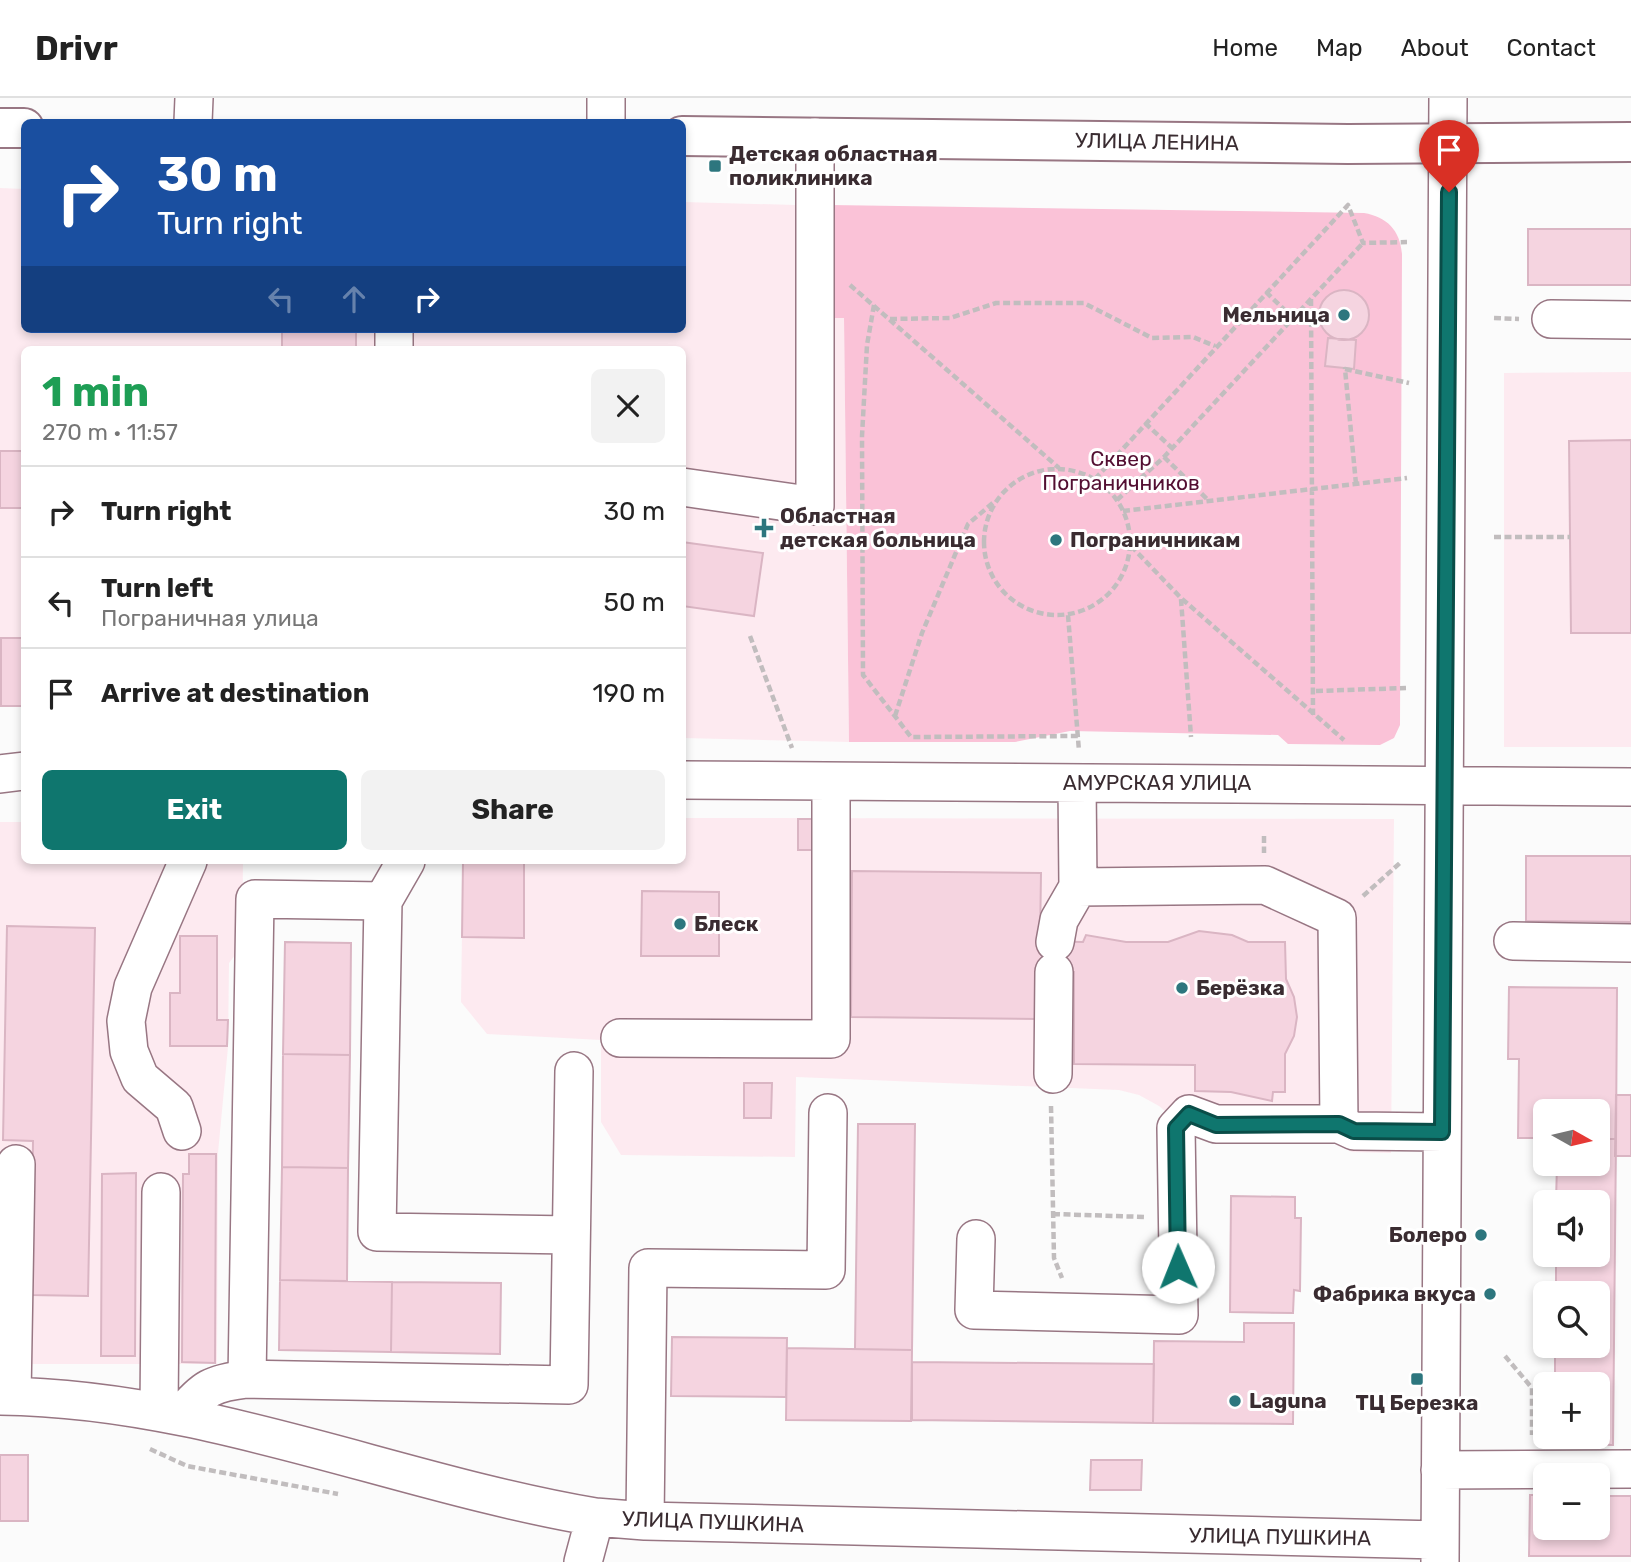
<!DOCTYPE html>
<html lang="en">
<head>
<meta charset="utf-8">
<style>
	:root { --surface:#fff; --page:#f2f2f2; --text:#222; --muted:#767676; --line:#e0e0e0; --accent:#0f766e }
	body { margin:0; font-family:Rubik,sans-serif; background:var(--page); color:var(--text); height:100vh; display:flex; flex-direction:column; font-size:26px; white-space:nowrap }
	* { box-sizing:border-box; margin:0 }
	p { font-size:23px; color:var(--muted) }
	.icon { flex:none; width:38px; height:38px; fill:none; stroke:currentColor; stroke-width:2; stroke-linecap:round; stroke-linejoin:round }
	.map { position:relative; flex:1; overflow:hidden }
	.details { position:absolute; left:21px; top:248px; width:665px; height:518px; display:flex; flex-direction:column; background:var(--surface); border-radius:10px; box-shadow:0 4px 10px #0003 }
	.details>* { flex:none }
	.banner { position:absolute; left:21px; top:21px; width:665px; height:214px; border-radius:10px; box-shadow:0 4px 10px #0003; background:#1a4fa0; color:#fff; overflow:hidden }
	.needle { width:46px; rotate:98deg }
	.fabs { position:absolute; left:1533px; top:1001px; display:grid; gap:14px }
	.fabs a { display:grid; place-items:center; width:77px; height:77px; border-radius:10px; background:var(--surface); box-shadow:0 4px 10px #0003; font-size:35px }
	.pin { position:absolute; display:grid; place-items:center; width:60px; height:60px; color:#fff; margin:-72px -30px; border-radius:50% 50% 50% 0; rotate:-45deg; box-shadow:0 0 7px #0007 }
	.pin .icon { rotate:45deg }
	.me { position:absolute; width:77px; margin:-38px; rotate:359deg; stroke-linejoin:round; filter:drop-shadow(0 0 5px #0008) }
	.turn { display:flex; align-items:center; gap:24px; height:147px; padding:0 21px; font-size:32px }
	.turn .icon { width:91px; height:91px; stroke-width:2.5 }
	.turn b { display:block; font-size:49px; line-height:60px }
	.lanes { display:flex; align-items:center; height:66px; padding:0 21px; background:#0003; justify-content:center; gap:35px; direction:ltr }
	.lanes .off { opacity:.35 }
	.round { display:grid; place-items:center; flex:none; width:74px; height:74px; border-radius:10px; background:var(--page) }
	.head { display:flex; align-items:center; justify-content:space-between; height:119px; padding:0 21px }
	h1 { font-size:42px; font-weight:700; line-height:52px; color:#1e9e55 }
	.primary-button { display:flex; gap:14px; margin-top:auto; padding:14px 21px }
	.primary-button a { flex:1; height:80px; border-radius:10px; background:var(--accent); color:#fff; font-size:28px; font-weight:700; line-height:80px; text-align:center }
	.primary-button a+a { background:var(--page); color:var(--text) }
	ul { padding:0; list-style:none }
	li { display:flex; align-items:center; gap:21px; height:91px; padding:0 21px; border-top:2px solid var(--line) }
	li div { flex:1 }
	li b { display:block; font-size:26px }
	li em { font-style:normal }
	header { display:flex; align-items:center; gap:42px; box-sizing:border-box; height:98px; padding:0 35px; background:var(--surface); border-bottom:2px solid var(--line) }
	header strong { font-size:33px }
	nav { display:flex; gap:38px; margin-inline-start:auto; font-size:24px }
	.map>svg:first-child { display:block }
</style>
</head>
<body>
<header>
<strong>Drivr</strong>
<nav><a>Home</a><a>Map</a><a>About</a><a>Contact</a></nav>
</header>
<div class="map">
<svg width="1631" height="1464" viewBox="0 0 1631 1464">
	<rect width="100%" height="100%" fill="#fbfbfb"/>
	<path fill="#fdeaf0" d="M0 90 24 91V231H682L683 104 795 107 796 220 844 219 849 644 683 640 682 252H24V608L0 609Z
		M1631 274V649H1504V275Z
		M683 720 1394 721 1391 1055 1352 1054 1328 1043 1216 1046 1193 1037 1159 1008 1139 997 1119 992 796 979 795 1059 621 1057 601 1024V942L487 936 461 904 463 763H682Z
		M0 724H24V763H243L242 848 229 865 228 949 218 1055 217 1266H0Z"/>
	<path fill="#fac2d7" d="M831 107 1364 115C1387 119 1400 132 1402 156L1400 627 1394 640 1380 647 1288 646 1278 637 1070 633 1015 644H849L844 220H831Z"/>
	<path fill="#f5d4e0" stroke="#dab5c3" stroke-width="2" d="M1528 131H1631V187H1528Z
		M1319 217a25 25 0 1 1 50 0a25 25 0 1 1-50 0Z
		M282 231H356V252H282Z
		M1328 240 1356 242 1354 271 1325 268Z
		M1631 342V535H1571L1569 343Z
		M0 353H24V410H0Z
		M682 444 763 455 754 518 682 508Z
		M1 540H24V608H1Z
		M798 721H814V752H798Z
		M1526 758H1631V824L1526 823Z
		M463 763H524V840L462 839Z
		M852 773 1041 775 1040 843 1083 844 1086 837 1126 844H1168L1199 833 1232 837 1248 844H1285L1286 881 1294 899 1297 919 1294 938 1285 956V994H1273L1272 1003 1231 994 1195 993V967L1074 966V874L1039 873V921L851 919Z
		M642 793 719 794V858H641Z
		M7 828 95 830 88 1198 31 1197 33 1043 3 1042Z
		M180 838H217V922H228L227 948H170V895H180Z
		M285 844 351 845 350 957 283 956Z
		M1509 889 1617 890 1616 1041H1598V1013H1545V1040H1518L1519 961H1508Z
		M283 956 350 957 348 1070 282 1069Z
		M744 985H772L771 1020H744Z
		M1616 997H1631V1058H1615Z
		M858 1026H915L912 1252 855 1251Z
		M1598 1041H1616L1613 1347 1554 1346 1555 1339H1598V1286H1555V1248H1598V1195H1556V1157H1598V1104H1556L1557 1066H1598Z
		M189 1056H216L215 1265 182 1264 183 1076H189Z
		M282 1069 348 1070 347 1183 280 1182Z
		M136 1075 135 1258H101L102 1076Z
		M1231 1098 1295 1099V1120H1301L1300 1193 1294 1192 1293 1215 1230 1214Z
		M280 1182 392 1184 391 1254 279 1252Z
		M392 1184 501 1185 500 1256 391 1254Z
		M1244 1225H1294L1293 1326 1153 1325 1154 1243 1244 1244Z
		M672 1239 787 1240 786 1299 671 1298Z
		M787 1250 912 1252 911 1323 786 1322Z
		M912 1264 1154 1266 1153 1325 912 1322Z
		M0 1357H28V1423H0Z
		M1091 1362H1142L1141 1392H1090Z
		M1530 1397H1545V1430H1598V1398H1631V1458H1529Z"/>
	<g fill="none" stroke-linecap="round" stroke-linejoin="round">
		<defs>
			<path id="minor" d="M193 24 194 0
				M606 24V0
				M1551 221 1631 222
				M394 252V231
				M682 389 815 408V39
				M0 676 24 673
				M682 682 1631 689
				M1077 685 1078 789 1265 787 1337 820 1339 1026
				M383 803 406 763
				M1513 843 1631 845
				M1055 844 1059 822 1078 789
				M620 940 831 941V684
				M1053 976 1054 874
				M182 1033 174 1009 140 980 129 953 126 923 133 889 188 763
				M976 1141 974 1212 1179 1217 1176 1030 1189 1016 1216 1026H1339L1354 1033 1442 1034
				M247 1281 255 801 383 803 377 1134 571 1137
				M0 1298C205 1300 395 1385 595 1419L645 1423 1439 1442
				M12 1298 16 1066
				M159 1313 161 1094
				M182 1317C203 1290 213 1285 247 1281L569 1287 574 973
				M1440 1372 1631 1371
				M645 1423 648 1170 826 1172 828 1015
				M583 1464 595 1419
				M1440 1464 1448 0"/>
			<path id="major" d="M0 30H24
				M682 38 1348 46 1631 44"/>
		</defs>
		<use href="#minor" stroke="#987683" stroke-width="40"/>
		<use href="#major" stroke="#987683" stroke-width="42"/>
		<path stroke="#c1bdbe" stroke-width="4.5" stroke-dasharray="7 3.5" stroke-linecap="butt" d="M850 187 1059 370
			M1266 194 1293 220
			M1311 201 1313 617
			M874 207 867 247 862 338 863 577 911 639 1080 638
			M1494 220 1519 221
			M890 221 950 220 996 205H1084L1152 240 1193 239 1215 248
			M1145 325 1172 350
			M1164 359 1208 402
			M984 444a73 73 0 1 1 146 0a73 73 0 1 1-146 0Z
			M1095 381 1348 107 1363 145 1407 144
			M1356 386 1345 271 1409 285
			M1117 402 1164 359 1363 145
			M1123 413 1407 380
			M1494 439H1570
			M1131 448 1181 500 1344 642
			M1181 501 1191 639
			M1068 517 1079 653
			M750 538 792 650
			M1316 593 1406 590
			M895 618 922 535 968 426 994 404
			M1264 738V755
			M1363 798 1401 764
			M1051 1008 1054 1160 1062 1180
			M1053 1116 1145 1119
			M1505 1258 1532 1290V1337
			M150 1351 187 1368 338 1396"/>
		<use href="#minor" stroke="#fff" stroke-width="37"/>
		<use href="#major" stroke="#fff" stroke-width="38"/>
	</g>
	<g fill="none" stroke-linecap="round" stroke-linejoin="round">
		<defs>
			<path id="route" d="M1178 1169 1176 1030 1189 1016 1216 1027 1339 1026 1354 1033 1442 1034 1449 94"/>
		</defs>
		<use href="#route" stroke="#0a4d48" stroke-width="18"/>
		<use href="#route" stroke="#0f766e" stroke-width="12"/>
	</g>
	<g fill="#2d767e" stroke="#fff" stroke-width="2.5">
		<rect x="708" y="61" width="14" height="14" rx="3.5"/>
		<circle cx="1344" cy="217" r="7"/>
		<path d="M760.5 419.5h7v7h7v7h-7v7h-7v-7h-7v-7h7z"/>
		<circle cx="1056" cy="442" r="7"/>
		<circle cx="680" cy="826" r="7"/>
		<circle cx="1182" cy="890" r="7"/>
		<circle cx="1481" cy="1137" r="7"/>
		<circle cx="1490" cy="1196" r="7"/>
		<rect x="1410" y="1274" width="14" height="14" rx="3.5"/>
		<circle cx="1235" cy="1303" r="7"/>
	</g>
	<g text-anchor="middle" stroke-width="6" stroke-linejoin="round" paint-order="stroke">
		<g font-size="21" fill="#3a2c31" stroke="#fff">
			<text transform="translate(1157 44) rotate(1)" y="7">УЛИЦА ЛЕНИНА</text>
			<text x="1157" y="692">АМУРСКАЯ УЛИЦА</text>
			<text transform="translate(713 1424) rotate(2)" y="7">УЛИЦА ПУШКИНА</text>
			<text transform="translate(1280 1439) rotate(1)" y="7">УЛИЦА ПУШКИНА</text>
		</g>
		<g font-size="21" font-weight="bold" fill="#3a2c31" stroke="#fff" text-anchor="start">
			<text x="729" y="63">Детская областная<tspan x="729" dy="24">поликлиника</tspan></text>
			<text x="1330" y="224" text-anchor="end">Мельница</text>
			<text x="780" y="425">Областная<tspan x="780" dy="24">детская больница</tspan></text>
			<text x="1070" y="449">Пограничникам</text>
			<text x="694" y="833">Блеск</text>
			<text x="1196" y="897">Берёзка</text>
			<text x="1467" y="1144" text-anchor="end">Болеро</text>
			<text x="1476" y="1203" text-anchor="end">Фабрика вкуса</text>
			<text x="1249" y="1310">Laguna</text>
			<text x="1417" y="1312" text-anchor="middle">ТЦ Березка</text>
		</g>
		<g font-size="21" fill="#530f32" stroke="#fff">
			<text x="1121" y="368">Сквер<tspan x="1121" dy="24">Пограничников</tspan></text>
		</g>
	</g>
</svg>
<div class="fabs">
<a><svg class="needle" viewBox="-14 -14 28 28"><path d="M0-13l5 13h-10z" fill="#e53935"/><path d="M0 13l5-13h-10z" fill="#767676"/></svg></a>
<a><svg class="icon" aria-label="sound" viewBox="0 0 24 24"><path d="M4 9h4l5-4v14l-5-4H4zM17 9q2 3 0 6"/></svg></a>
<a><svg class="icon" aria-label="search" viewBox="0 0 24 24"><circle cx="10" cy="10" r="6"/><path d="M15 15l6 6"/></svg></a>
<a>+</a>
<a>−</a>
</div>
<div class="pin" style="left:1449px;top:94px;background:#d93025"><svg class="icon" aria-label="arrive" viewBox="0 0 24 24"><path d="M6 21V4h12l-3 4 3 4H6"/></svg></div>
<svg class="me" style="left:1178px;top:1169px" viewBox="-20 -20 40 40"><circle r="19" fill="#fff"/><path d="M0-13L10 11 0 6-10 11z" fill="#0f766e"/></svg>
<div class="banner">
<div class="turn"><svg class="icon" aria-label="right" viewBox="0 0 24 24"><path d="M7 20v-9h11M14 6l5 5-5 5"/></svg><div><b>30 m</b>Turn right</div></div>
<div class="lanes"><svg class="icon off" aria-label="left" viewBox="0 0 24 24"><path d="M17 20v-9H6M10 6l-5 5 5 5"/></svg><svg class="icon off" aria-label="ahead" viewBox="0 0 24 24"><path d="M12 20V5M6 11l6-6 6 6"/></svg><svg class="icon" aria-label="right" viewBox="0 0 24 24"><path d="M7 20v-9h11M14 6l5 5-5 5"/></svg></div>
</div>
<section class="details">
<div class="head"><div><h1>1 min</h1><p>270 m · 11:57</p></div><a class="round"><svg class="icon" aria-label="close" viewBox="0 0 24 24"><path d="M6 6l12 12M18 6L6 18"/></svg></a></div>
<ul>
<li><svg class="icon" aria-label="right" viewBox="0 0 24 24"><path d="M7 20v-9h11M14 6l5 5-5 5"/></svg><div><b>Turn right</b></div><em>30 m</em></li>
<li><svg class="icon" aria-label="left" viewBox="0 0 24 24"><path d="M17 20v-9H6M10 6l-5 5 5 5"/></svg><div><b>Turn left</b><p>Пограничная улица</p></div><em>50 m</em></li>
<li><svg class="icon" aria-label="arrive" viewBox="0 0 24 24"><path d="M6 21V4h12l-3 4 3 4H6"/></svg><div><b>Arrive at destination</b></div><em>190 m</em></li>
</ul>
<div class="primary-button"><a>Exit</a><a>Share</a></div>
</section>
</div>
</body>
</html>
